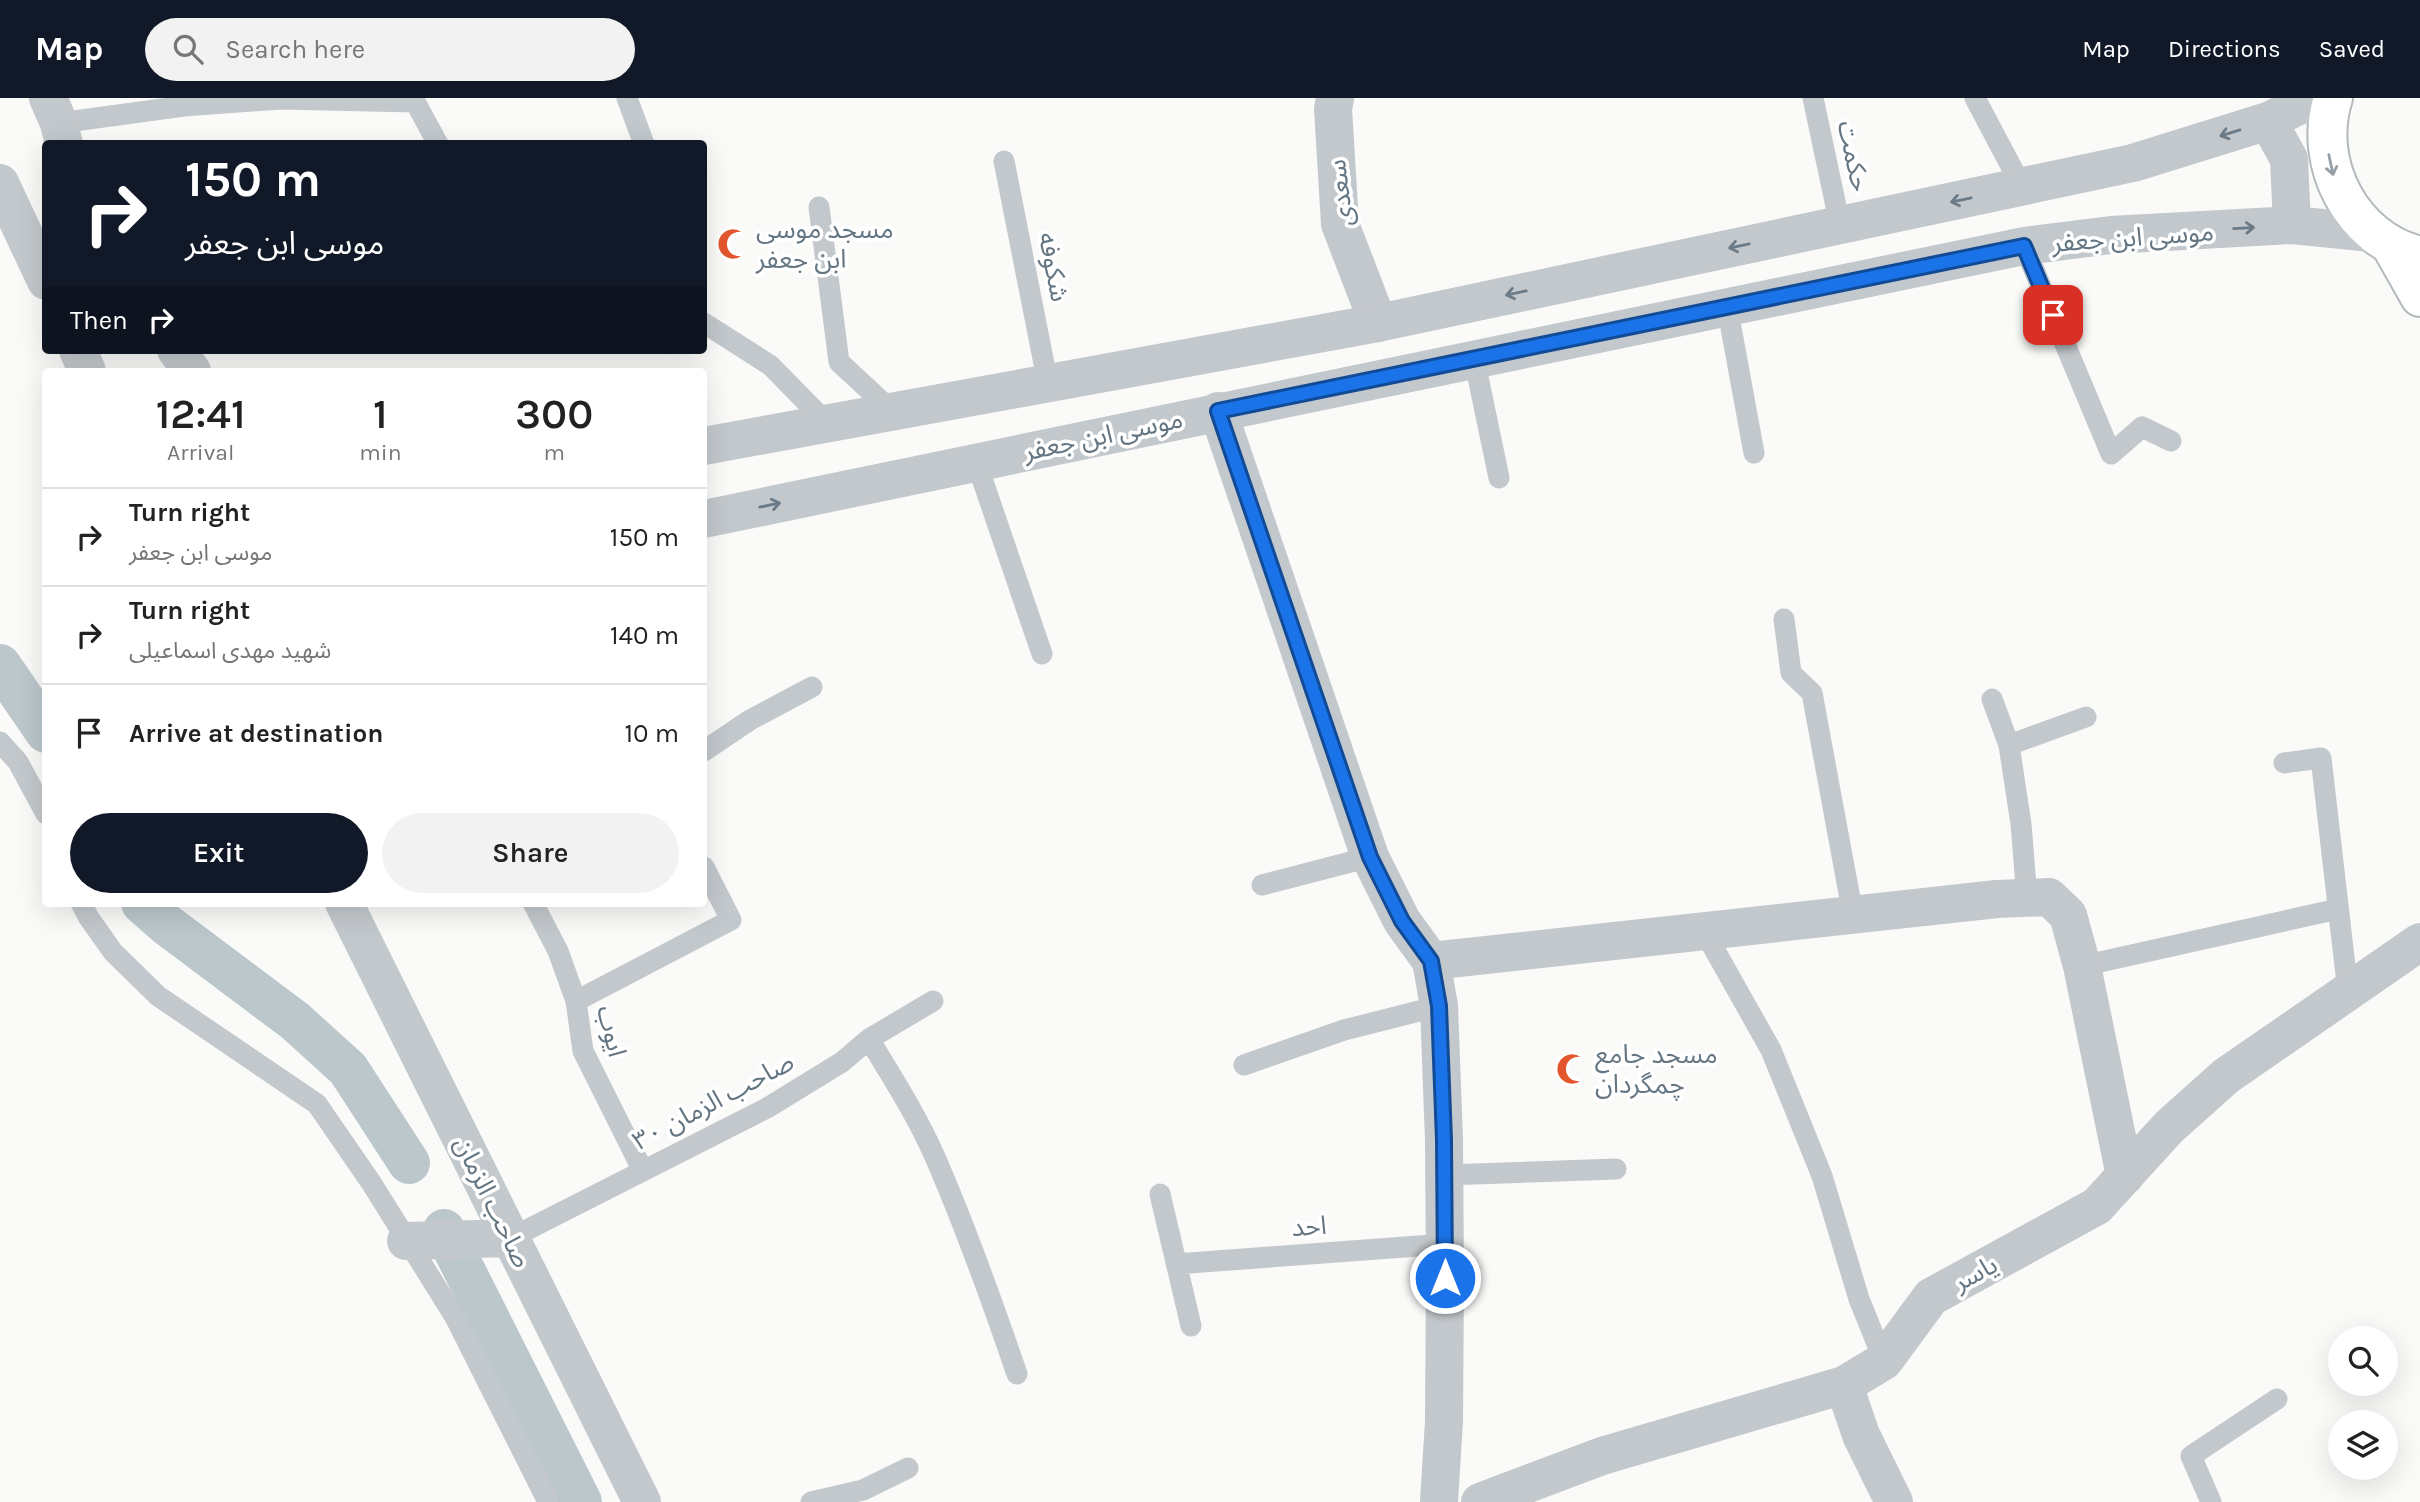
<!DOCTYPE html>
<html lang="en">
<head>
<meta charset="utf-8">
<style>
	:root { --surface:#fff; --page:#f2f2f2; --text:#222; --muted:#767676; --line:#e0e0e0; --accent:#111827 }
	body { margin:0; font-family:Karla,"Noto Sans Arabic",sans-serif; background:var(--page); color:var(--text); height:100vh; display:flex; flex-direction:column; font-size:26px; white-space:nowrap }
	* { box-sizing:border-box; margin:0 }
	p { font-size:23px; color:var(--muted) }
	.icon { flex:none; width:38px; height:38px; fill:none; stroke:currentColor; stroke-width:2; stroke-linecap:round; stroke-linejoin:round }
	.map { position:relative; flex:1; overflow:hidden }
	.sheet { position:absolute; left:42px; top:270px; width:665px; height:539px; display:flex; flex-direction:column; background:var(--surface); border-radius:7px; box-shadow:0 7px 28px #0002 }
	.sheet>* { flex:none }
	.hud { position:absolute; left:42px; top:42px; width:665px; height:214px; border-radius:7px; box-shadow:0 7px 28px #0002; background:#111827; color:#fff; overflow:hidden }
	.fabs { position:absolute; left:2328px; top:1228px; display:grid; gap:14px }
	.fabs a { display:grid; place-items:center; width:70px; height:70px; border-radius:50%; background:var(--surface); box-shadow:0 7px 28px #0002; font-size:35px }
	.pin { position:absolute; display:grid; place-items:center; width:60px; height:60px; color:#fff; margin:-30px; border-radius:14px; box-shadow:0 4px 10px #0006 }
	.me { position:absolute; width:77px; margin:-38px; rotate:0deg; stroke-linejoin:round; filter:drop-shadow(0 0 5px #0008) }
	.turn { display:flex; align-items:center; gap:24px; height:147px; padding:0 28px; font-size:32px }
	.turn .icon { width:91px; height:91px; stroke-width:2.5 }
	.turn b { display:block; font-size:49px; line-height:60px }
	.then { display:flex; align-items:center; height:66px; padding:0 28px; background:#0003; gap:14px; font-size:26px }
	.eta { display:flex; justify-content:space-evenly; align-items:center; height:119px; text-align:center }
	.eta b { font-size:42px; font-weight:600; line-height:49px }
	.primary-button { display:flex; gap:14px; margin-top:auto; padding:14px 28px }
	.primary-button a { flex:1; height:80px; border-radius:42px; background:var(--accent); color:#fff; font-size:28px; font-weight:600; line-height:80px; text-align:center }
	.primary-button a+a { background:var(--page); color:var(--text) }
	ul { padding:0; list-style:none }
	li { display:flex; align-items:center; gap:21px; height:98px; padding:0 28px; border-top:2px solid var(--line) }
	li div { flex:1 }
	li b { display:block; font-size:26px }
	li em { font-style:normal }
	header { display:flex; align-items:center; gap:42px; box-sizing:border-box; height:98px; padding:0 35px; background:var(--accent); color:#fff }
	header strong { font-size:33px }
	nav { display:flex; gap:38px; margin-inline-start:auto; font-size:24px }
	.search { width:490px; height:63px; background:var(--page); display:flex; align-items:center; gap:18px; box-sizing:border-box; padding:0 24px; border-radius:38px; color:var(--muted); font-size:26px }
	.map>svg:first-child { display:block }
</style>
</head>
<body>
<header>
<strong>Map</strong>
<div class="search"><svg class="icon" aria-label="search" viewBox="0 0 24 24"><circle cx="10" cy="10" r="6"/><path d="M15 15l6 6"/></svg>Search here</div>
<nav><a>Map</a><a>Directions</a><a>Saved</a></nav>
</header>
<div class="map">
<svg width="2420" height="1404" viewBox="0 0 2420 1404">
	<rect width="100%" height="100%" fill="#fafaf8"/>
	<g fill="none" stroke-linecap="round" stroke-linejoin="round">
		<path stroke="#bbc7cb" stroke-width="42" d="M0 567 46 634
			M142 805 167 827 295 923 348 971 409 1065
			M444 1132 581 1404"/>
		<defs>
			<path id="secondary" d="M2333 0C2312 66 2352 142 2420 158
				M2390 146 2420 199"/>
		</defs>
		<use href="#secondary" stroke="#b3babf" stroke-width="42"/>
		<path stroke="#c3c8cc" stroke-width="21" d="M413 0 438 46
			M627 0 644 46
			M1813 0 1840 127
			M1975 0 2022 89
			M59 25 184 8 281 1 415 4
			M1004 63 1048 286
			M819 109 839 264 893 314
			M2024 148 2111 356 2142 329 2171 343
			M1727 208 1754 355
			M704 225 770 267 828 326
			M1474 260 1499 380
			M976 363 1042 556
			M1784 521 1791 575 1812 595 1853 817
			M1992 601 2009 647 2021 726 2027 800
			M0 644 18 664 46 716
			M2009 647 2086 619
			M704 653 750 622 812 589
			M2284 665 2321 660 2348 894
			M1262 787 1370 759
			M81 805 89 820 113 854 158 898 317 1006 372 1086 455 1219 548 1404
			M533 805 558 853 576 903 583 953 643 1073
			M1704 833 1771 952 1822 1078 1859 1201 1884 1263
			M2082 868 2338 811
			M576 903 731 822 704 769
			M869 941C892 979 917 1018 935 1059 966 1130 992 1203 1017 1276
			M1244 967 1344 932 1439 908
			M1445 1077 1616 1071
			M1160 1096 1191 1228
			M511 1140 767 1010 842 964 869 941 933 903
			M1176 1166 1445 1146
			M811 1404 863 1392 908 1370
			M2211 1404 2191 1358 2277 1301"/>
		<path stroke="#c3c8cc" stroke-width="38" d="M48 0 59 25 64 46
			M1335 0 1333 11 1340 126 1378 225
			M176 252 192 273
			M1218 313 1370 759 1402 823 1431 863 1439 908 1444 1042 1445 1180 1444 1323 1439 1404
			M1431 863 1997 801 2049 799 2068 817 2082 868 2125 1078
			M1844 1287 1861 1337 1894 1404
			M1480 1404 1602 1358 1844 1287 1884 1263 1931 1199 2097 1108 2169 1029 2226 978 2420 844"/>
		<path stroke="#c3c8cc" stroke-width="38" d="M2268 23 2289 61 2292 127
			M0 85 46 183
			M78 252 87 273
			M704 348 1378 225 2133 65 2268 23 2315 0
			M704 421 2024 148 2111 137 2292 127 2372 135
			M344 805 642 1404
			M406 1143 511 1140"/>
		<use href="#secondary" stroke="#fff" stroke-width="38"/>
	</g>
	<defs><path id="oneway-shaft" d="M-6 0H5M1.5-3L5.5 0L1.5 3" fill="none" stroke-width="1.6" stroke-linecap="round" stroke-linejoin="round" transform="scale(1.75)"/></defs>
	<g stroke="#6a7a87">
		<use href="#oneway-shaft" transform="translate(2230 35) rotate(163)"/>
		<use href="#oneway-shaft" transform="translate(1961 102) rotate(168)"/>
		<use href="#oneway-shaft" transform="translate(2244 130) rotate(-3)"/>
		<use href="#oneway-shaft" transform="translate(1739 148) rotate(168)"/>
		<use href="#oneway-shaft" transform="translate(1516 195) rotate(168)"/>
		<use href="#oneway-shaft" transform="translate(770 407) rotate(-12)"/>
	</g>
	<use stroke="#939fa8" href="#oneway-shaft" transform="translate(2331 67) rotate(78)"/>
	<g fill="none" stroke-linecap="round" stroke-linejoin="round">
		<defs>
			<path id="route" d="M1445 1180 1444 1042 1439 908 1431 863 1402 823 1370 759 1218 313 2024 148 2053 217"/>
		</defs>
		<use href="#route" stroke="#114b97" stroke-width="18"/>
		<use href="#route" stroke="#1a73e8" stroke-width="12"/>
	</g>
	<defs>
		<symbol id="mosque-bare" viewBox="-9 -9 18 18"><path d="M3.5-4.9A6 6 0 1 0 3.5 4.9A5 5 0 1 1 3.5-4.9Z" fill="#e4572e" stroke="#fff" stroke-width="2.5" paint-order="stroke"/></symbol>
	</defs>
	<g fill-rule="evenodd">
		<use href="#mosque-bare" x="711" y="124" width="44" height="44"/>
		<use href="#mosque-bare" x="1550" y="949" width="44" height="44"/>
	</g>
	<g text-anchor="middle" stroke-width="7" stroke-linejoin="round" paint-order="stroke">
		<g font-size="26" fill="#657683" stroke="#fff">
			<text transform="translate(1854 58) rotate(78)" y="9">حکمت</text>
			<text transform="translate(1340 95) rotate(-97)" y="9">سعدی</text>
			<text transform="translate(2133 139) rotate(-4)" y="9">موسی ابن جعفر</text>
			<text transform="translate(1054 169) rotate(79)" y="9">شکوفه</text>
			<text transform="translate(1103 337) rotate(-12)" y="9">موسی ابن جعفر</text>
			<text transform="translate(612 933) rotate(76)" y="9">ایوب</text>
			<text transform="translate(713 1003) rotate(-28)" y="9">صاحب الزمان ۳۰</text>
			<text transform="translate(493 1104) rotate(64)" y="9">صاحب الزمان</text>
			<text transform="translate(1309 1128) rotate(-4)" y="9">احد</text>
			<text transform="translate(1975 1175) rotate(-28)" y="9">یاسر</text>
		</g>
		<g font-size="26" fill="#657683" stroke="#fff" text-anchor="start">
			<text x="756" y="140">مسجد موسی<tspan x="756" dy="30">ابن جعفر</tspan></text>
			<text x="1595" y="965">مسجد جامع<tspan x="1595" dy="30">چمگردان</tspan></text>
		</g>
	</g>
</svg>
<div class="fabs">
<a><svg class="icon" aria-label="search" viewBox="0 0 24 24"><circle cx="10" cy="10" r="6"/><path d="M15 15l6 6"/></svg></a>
<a><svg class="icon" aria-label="layers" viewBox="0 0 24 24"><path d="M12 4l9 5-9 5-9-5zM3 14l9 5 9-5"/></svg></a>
</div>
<div class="pin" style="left:2053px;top:217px;background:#d93025"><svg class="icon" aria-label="arrive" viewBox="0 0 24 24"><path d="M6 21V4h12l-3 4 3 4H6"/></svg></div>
<svg class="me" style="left:1445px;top:1180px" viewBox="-20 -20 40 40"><circle r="17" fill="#1a73e8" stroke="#fff" stroke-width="3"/><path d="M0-11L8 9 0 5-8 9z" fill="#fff"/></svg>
<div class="hud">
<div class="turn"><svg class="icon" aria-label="right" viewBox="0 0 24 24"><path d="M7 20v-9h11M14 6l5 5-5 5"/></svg><div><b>150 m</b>موسی ابن جعفر</div></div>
<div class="then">Then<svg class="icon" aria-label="right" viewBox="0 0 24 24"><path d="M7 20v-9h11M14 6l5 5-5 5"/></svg></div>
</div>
<section class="sheet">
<div class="eta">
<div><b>12:41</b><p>Arrival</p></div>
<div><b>1</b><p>min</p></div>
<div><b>300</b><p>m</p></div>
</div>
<ul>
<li><svg class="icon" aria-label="right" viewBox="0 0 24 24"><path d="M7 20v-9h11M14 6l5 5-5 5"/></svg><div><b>Turn right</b><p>موسی ابن جعفر</p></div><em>150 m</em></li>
<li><svg class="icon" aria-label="right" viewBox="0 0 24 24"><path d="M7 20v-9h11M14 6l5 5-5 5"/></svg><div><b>Turn right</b><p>شهید مهدی اسماعیلی</p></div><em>140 m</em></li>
<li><svg class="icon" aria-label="arrive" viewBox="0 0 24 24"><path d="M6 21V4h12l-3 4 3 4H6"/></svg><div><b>Arrive at destination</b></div><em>10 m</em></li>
</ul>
<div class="primary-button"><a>Exit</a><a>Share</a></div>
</section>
</div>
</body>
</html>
